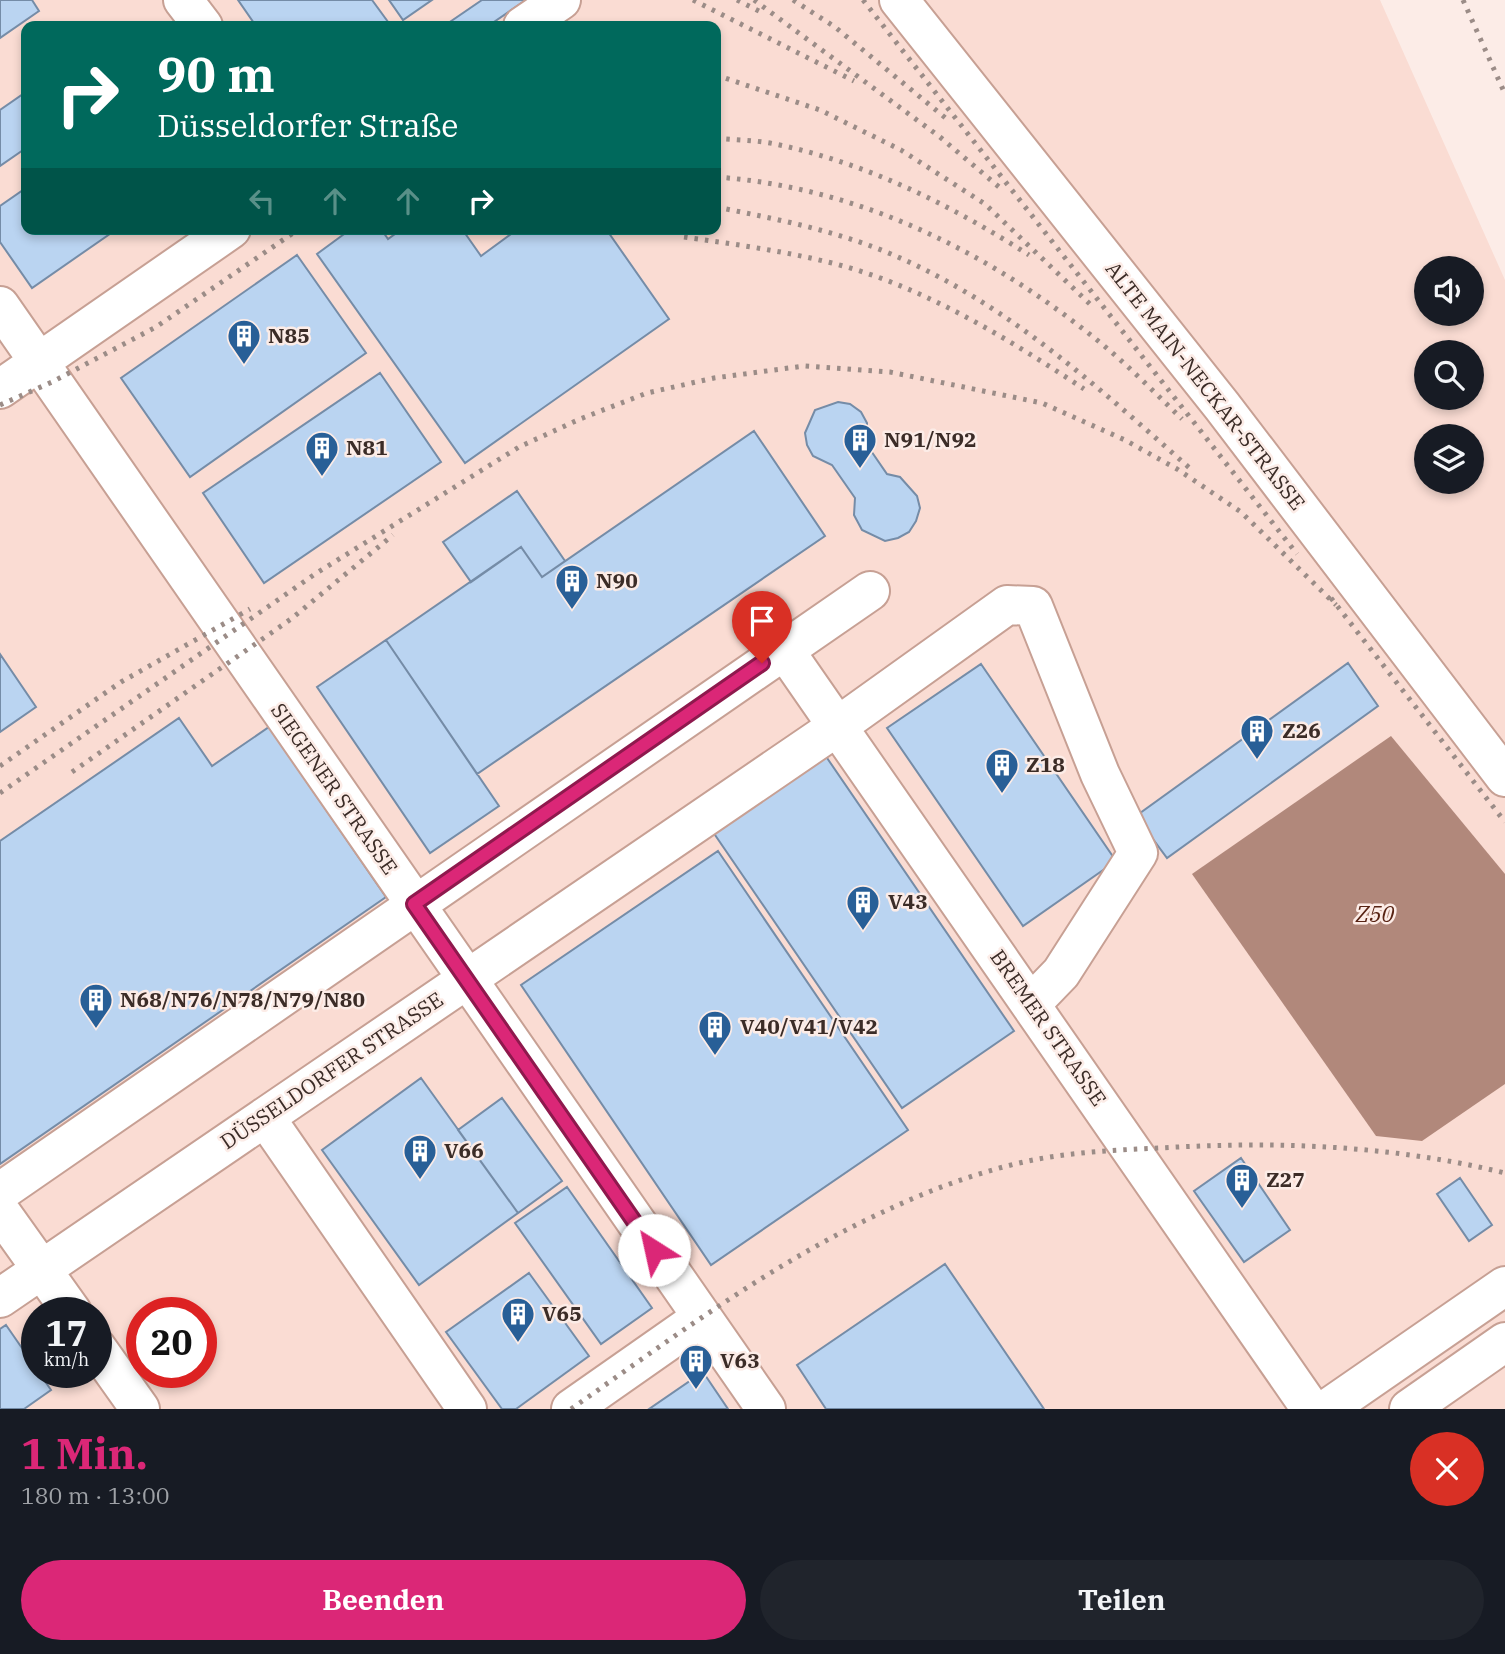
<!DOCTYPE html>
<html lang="de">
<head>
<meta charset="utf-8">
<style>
	:root { --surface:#171b24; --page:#20242c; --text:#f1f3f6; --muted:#9ea1a6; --accent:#db2777 }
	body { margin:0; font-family:"IBM Plex Serif",serif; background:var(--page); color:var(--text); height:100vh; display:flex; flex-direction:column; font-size:26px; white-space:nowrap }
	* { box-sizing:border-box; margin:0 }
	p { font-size:23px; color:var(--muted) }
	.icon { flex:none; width:38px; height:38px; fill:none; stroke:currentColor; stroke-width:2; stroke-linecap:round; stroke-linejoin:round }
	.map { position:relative; height:1409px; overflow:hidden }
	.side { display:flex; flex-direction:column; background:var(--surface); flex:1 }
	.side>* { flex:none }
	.banner { position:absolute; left:21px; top:21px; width:700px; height:214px; border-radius:14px; box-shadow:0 4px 10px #0003; background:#00695c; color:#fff; overflow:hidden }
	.tools { position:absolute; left:1414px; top:256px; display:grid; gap:14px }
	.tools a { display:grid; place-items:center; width:70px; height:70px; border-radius:50%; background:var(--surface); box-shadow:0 4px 10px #0003; font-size:35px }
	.speed { position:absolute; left:21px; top:1297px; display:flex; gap:14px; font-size:35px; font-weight:700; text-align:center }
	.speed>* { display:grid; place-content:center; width:91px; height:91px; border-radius:50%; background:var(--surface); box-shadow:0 4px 10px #0003; line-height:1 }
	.speed small { font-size:18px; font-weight:400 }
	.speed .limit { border:10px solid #d22; background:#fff; color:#111 }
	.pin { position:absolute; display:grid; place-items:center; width:60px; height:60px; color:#fff; margin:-72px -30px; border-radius:50% 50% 50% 0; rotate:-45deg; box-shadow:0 0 7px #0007 }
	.pin .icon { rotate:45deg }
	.me { position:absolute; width:77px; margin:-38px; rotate:325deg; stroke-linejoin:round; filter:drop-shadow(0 0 5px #0008) }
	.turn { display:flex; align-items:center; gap:24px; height:147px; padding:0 21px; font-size:32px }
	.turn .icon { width:91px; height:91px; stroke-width:2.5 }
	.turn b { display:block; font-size:49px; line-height:60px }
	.lanes { display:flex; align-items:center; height:66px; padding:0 21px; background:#0003; justify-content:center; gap:35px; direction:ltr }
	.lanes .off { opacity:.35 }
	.round { display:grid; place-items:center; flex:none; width:74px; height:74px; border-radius:37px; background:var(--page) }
	.head { display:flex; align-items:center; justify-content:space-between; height:119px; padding:0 21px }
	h1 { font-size:42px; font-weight:800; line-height:52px; color:var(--accent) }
	.primary-button { display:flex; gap:14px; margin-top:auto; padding:14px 21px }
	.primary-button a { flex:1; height:80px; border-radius:42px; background:var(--accent); color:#fff; font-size:28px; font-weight:800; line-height:80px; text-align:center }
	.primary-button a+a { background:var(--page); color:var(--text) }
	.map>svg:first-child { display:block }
</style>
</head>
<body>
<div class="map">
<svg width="1505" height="1409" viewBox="0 0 1505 1409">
	<rect width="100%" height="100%" fill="#fcece7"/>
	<path fill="#fadcd3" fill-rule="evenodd" d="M0 0H1380L1505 280V1409H0ZM26 26H716V229H26ZM1426 268H1472V313H1426ZM1426 352H1472V397H1426ZM1426 436H1472V481H1426ZM37 1312H96V1372H37ZM142 1312H201V1372H142Z"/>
	<path fill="#b1887b" d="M1391 736 1505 874V1084L1422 1141 1376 1136 1192 874Z"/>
	<path fill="#bad4f1" stroke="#758ca7" stroke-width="2" d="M0 0H32L39 11 0 38Z
		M238 0H372L391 26H256Z
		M389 0H432L403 20Z
		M482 0H526L488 26H444Z
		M26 92V148L0 166V110Z
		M26 188V229H117L32 288 0 242V206Z
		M351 229H381L388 239 402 229H462L481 256 518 229H606L669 319 465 463 317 254Z
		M297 255 366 353 190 477 121 378Z
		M380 373 441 462 264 583 203 493Z
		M838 402 850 404 861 412 867 423V445L887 474 900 477 917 496 920 508 916 521 909 532 898 538 885 541 862 530 854 515 855 498 832 465 813 456 807 445 805 433 815 410Z
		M754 431 825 536 477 774 386 640 521 547 542 577Z
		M517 491 565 561 542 577 521 547 471 582 443 542Z
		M386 640 499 806 430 853 317 687Z
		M0 654 36 707 0 732Z
		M1348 663 1378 706 1167 858 1136 816Z
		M981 664 1116 861 1023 926 887 728Z
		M179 718 212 766 269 727 386 897 0 1164V841Z
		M825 755 1014 1031 902 1108 713 832Z
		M718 851 908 1130 711 1265 521 985Z
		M421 1078 518 1213 419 1285 322 1150Z
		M502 1098 562 1181 518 1213 458 1130Z
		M1241 1158 1290 1230 1244 1262 1194 1191Z
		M1460 1178 1492 1225 1469 1241 1437 1194Z
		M567 1187 652 1308 601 1344 515 1223Z
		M945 1264 1044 1409H826L797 1365Z
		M529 1273 589 1356 516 1409H502L446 1332Z
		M6 1325 51 1390 24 1409H0V1329Z
		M703 1372 728 1409H649Z"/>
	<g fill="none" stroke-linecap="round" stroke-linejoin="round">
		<defs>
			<path id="minor" d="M183 0 203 26
				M899 0 1222 406 1505 777
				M523 26 561 0
				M0 306 766 1409
				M0 389 231 229
				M783 648 1311 1409
				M265 1117 467 1409
				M0 1192 870 591
				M0 1211 72 1312
				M0 1298 838 726 1007 605 1033 606 1100 774 1138 853 1061 973 1031 1004
				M96 1347 140 1409
				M571 1409 701 1318
				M1327 1409 1505 1286
				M1409 1409 1505 1342"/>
		</defs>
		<use href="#minor" stroke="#c7a094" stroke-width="42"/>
		<use href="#minor" stroke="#fff" stroke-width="38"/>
		<path stroke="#9b8c87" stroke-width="5" stroke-dasharray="3.5 7" stroke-linecap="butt" d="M693 0 854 81
			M737 0 761 12
			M754 0 940 137 999 187
			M793 0 835 27 948 120
			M863 0 1297 554
			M1463 0 1505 94
			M716 75 820 110 901 150 985 204 1092 306
			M716 138C735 140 756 140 775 144 867 163 951 205 1029 255
			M716 177C856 187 983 249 1092 336 1124 361 1153 391 1182 419
			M716 207C776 219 834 230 891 254 1007 303 1100 389 1193 471
			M684 237C734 244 783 251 832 263 923 286 1007 338 1084 389
			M0 405 52 382 156 327 299 229
			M1331 598 1505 822
			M0 766 121 682 250 609
			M72 772 291 619 393 535
			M0 793 315 574 519 447 580 419 647 393 714 378 804 366 890 372 1042 403 1125 440 1177 469 1241 512 1336 605
			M571 1409C671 1339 772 1263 883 1212 929 1190 983 1170 1033 1160 1074 1152 1117 1150 1159 1148 1276 1141 1391 1145 1505 1173"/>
	</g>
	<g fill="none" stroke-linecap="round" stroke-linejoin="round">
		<defs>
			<path id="route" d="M654 1250 414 904 762 663"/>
		</defs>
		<use href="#route" stroke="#8e194d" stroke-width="18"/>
		<use href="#route" stroke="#db2777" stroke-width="12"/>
	</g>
	<defs>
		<symbol id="building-pin" viewBox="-11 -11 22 30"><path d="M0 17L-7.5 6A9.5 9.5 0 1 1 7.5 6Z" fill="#285f97" stroke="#fcece7"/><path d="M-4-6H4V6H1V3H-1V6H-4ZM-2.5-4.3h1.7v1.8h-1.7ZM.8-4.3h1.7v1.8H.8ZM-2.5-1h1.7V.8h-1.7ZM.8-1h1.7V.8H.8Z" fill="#fff"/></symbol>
	</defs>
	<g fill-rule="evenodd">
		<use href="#building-pin" x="225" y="317" width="38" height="52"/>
		<use href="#building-pin" x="841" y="421" width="38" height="52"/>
		<use href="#building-pin" x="303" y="429" width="38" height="52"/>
		<use href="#building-pin" x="553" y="562" width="38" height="52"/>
		<use href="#building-pin" x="1238" y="712" width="38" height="52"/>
		<use href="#building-pin" x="983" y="746" width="38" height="52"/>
		<use href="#building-pin" x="844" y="883" width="38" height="52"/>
		<use href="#building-pin" x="77" y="981" width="38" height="52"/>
		<use href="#building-pin" x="696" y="1008" width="38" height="52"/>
		<use href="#building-pin" x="401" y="1132" width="38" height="52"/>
		<use href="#building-pin" x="1223" y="1161" width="38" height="52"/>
		<use href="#building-pin" x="499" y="1295" width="38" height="52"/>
		<use href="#building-pin" x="677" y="1342" width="38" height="52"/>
	</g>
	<g text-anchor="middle" stroke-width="5" stroke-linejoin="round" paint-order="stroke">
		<g font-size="21" font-weight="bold" fill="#3b2c27" stroke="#fcece7" text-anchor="start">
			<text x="268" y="343">N85</text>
			<text x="884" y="447">N91/N92</text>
			<text x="346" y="455">N81</text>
			<text x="596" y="588">N90</text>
			<text x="1282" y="738">Z26</text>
			<text x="1026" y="772">Z18</text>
			<text x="888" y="909">V43</text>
			<text x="120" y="1007">N68/N76/N78/N79/N80</text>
			<text x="740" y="1034">V40/V41/V42</text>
			<text x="444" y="1158">V66</text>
			<text x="1266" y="1187">Z27</text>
			<text x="542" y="1321">V65</text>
			<text x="720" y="1368">V63</text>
		</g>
		<g font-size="21" fill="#3b2c27" stroke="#fcece7">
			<text transform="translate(1205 386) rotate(52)" y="7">ALTE MAIN-NECKAR-STRASSE</text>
			<text transform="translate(334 789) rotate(55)" y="7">SIEGENER STRASSE</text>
			<text transform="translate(1048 1028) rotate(55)" y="7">BREMER STRASSE</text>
			<text transform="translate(332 1071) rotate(-34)" y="7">DÜSSELDORFER STRASSE</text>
		</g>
		<g font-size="23" font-style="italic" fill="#572212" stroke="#fcece7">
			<text x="1375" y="922">Z50</text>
		</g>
	</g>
</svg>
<div class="tools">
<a><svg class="icon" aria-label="sound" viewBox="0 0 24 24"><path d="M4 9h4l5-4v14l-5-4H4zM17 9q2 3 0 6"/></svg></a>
<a><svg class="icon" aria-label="search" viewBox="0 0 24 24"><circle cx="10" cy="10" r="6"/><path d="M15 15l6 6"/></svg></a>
<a><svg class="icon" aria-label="layers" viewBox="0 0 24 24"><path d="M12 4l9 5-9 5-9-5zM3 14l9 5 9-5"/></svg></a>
</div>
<div class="speed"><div>17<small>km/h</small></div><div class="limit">20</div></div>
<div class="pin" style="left:762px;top:663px;background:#d93025"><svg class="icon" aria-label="arrive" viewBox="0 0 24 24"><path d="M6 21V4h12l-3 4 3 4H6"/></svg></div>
<svg class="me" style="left:654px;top:1250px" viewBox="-20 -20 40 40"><circle r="19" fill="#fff"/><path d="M0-13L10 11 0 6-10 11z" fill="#db2777"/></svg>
<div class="banner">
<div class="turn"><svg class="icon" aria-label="right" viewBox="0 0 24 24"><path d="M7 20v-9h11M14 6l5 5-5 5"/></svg><div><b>90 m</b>Düsseldorfer Straße</div></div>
<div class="lanes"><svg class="icon off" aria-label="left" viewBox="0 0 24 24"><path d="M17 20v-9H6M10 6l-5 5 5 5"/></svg><svg class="icon off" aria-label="ahead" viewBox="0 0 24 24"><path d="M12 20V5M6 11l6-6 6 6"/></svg><svg class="icon off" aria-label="ahead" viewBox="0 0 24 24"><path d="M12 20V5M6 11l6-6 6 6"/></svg><svg class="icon" aria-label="right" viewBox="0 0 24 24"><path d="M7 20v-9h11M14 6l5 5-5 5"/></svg></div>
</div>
</div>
<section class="side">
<div class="head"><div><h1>1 Min.</h1><p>180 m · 13:00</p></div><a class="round" style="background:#d93025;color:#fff"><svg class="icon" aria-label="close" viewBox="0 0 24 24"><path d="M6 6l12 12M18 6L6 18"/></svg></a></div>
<div class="primary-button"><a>Beenden</a><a>Teilen</a></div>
</section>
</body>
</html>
